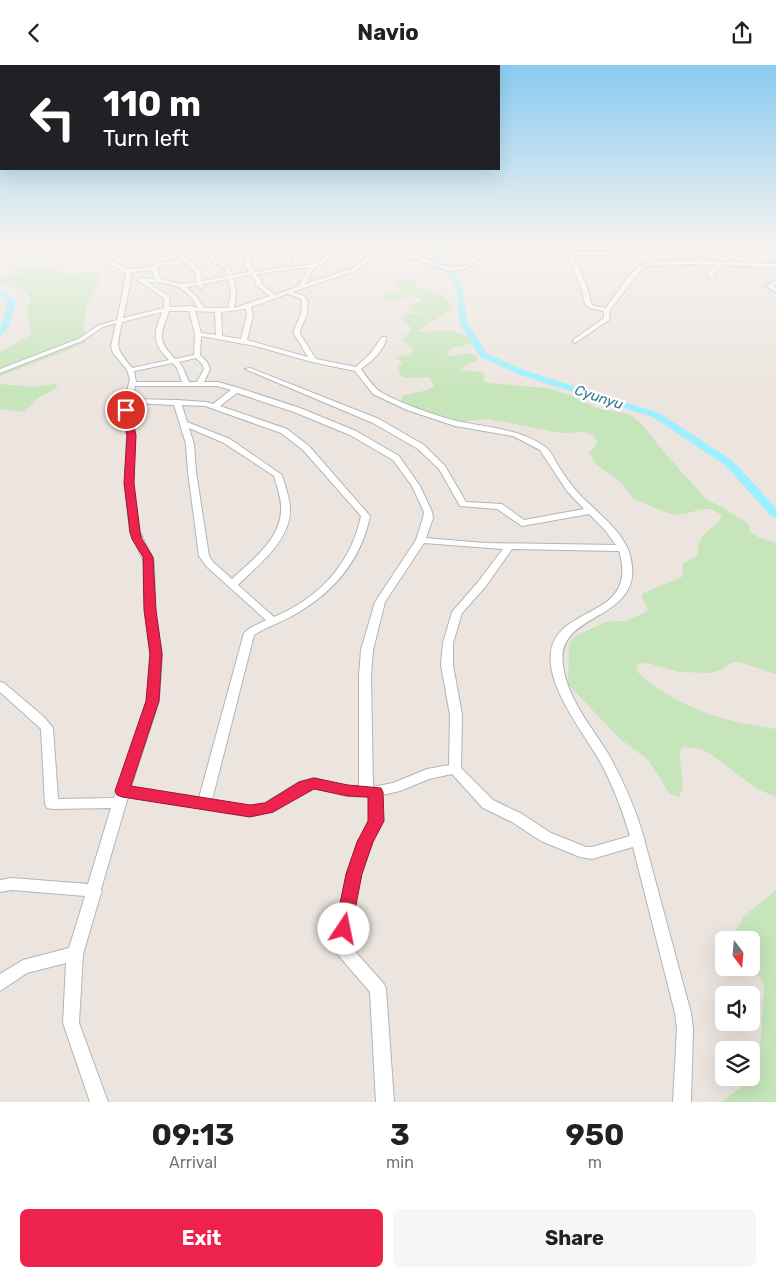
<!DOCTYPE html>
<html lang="en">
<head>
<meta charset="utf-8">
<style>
	:root { --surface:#fff; --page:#f6f6f6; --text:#202124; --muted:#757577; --accent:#ee234d }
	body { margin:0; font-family:Rubik,sans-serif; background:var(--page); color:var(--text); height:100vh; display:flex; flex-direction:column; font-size:19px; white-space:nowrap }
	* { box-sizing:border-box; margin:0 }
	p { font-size:16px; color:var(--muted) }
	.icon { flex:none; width:28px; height:28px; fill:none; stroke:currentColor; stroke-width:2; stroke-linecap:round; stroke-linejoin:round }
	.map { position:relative; height:1037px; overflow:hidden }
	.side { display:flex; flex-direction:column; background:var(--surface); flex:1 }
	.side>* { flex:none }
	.hud { position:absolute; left:0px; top:0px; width:500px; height:105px; box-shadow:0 5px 20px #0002; background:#202124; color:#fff; overflow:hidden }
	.needle { width:32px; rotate:164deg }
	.tools { position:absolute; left:715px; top:866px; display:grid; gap:10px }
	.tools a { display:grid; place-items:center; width:45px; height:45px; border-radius:8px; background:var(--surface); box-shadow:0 5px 20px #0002; font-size:25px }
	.pin { position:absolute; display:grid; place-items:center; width:42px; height:42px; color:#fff; margin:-21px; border:2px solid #fff; border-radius:50%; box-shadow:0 1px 5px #0007 }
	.me { position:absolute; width:55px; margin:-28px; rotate:11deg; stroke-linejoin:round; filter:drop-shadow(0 0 4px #0008) }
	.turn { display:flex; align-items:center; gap:18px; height:105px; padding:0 20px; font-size:22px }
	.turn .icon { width:65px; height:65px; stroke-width:2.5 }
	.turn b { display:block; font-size:35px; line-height:42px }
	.eta { display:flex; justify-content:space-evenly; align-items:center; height:85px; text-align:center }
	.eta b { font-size:30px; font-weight:700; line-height:35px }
	.button { display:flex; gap:10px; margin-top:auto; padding:10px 20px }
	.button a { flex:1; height:58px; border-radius:8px; background:var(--accent); color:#fff; font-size:20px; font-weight:700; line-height:58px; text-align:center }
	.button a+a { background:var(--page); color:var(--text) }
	header { display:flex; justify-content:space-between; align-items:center; height:65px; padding:0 20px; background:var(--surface); font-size:22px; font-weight:700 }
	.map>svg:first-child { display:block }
</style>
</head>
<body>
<header><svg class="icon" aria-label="back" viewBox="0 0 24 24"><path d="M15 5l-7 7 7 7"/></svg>Navio<svg class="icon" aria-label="share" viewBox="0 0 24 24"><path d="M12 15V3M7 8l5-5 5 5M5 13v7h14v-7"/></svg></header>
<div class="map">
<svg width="776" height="1037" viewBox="0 0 776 1037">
	<rect width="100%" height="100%" fill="#ece5df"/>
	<path fill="#c6e5ba" d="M36 201 68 208 93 207 100 211C99 225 81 238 86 253L83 256 86 277 61 288 0 311V287L31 270 27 242 31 232C22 223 13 221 0 220V212L21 210 20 208 10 204Z
		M405 214 415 215 417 216 412 219 419 223 440 228 452 240 450 245 416 267 451 265 477 275 478 276 475 278 452 283 447 288 450 291 468 288 477 292 478 295 467 299 461 305 482 307 485 311 483 315 489 318 547 323 573 331 596 343 629 349 641 358 663 386 707 435 720 441 746 457 749 461 750 467 760 473 776 478V609L739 597 731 598 722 605 708 608 680 607 647 598 639 599 636 604C641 613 651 618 659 624 699 650 730 657 776 664V732L757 724 709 688 701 684 682 682C675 697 689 716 679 732L670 729 648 695 619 673 568 619 569 580 572 573 605 557 625 556 646 547 648 544 641 532 643 528 682 512 683 498 697 491C699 461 716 467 722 451 705 434 689 454 671 449 665 447 640 437 635 434 629 430 627 424 622 419 611 406 596 406 589 387L594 383 597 376 593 371 585 367 560 368 489 354 463 356 433 349 402 336V331L427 325 434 321 429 312 404 313 400 310 398 301 403 298 396 293 397 292 410 289 413 284 403 275 411 263 401 253 406 249 421 248 411 245 409 240 419 237 420 234 413 230C402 232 391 240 380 233L398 227 400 225 395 218Z
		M0 319 34 322 55 319 58 322 38 333 24 347 0 344Z
		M776 825V1037H721L743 1021 746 1013 751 1012V1000L760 982 764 922 760 912 745 903 751 902V875H731L744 851Z"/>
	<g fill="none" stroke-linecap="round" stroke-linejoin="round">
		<path fill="#9cf0ff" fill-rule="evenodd" d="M433 180H439L441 183 438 194 453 205 462 224 468 258 486 288 526 306 659 348 733 396 776 443V453L772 452 725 400 653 352 520 310 480 292 460 258 456 224 447 205 432 195 435 183Z
			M0 225 16 234C14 245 11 266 0 271 0 259 6 247 8 235L0 230Z"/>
		<defs>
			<path id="minor" d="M77 180H83L103 191 174 185 292 180 269 185 292 194 290 202 314 199 344 180H356L366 189 417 191 449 202 465 201 475 192 479 180H484L479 194 466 204 449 206 416 194 374 192 355 206 292 227 304 231 308 236 307 249 300 265V269L316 294 356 302 370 289 382 272H386C386 284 371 297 361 304 366 311 371 319 378 325 390 335 445 354 462 357 490 363 520 364 544 381 551 385 555 396 559 402 566 413 573 423 582 432 598 448 617 462 627 482 631 491 633 502 632 512 625 557 556 550 563 600 567 634 592 662 609 690 623 716 635 742 643 770L691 948 693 964 691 1037H673L677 964 675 948 633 782 592 794 580 792 541 776 512 757 483 743 452 709 429 714 400 726 382 730 383 756 372 777 361 809 351 870 352 883 384 919 386 924 394 1037H376L370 927 339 891C329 867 348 804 357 779 360 771 368 763 369 755 370 748 369 739 369 732L347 731 314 723 308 725 273 747 250 751 128 732 101 824 102 826 100 831 83 889 79 958 108 1037H90L63 958 66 898 27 908 0 926V909L23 895 69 883 85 831 12 825 0 827V815L12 813 88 819 111 743 52 744 47 743 45 739 41 664 0 627V617L4 618 44 652 53 663 58 734 114 733 147 636 150 589 145 545 144 497 130 467 125 418 127 370 122 348 130 314 127 305 113 288 111 282 116 258 103 262 82 276 0 308V304L78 274 99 260 117 255 126 210 124 207ZM350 181 363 191 368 192 351 204 305 219 313 204ZM255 185 247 192 244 199 249 207 232 210 230 202 215 194 213 187ZM261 185 287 196 285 202 254 207 250 199 251 194ZM208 187 211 196 226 204 227 211 202 216 200 205 180 188ZM174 188 182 195 155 198 152 202 127 204 108 194 145 189ZM185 198 195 207 197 217 182 219 160 214 157 201ZM309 202 299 221 275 230 261 218V214L256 209ZM152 205 155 214 140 213 137 215 164 233V243L123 253 132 210 130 207ZM251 210 255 214 256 220 270 231 234 243 236 228 233 213ZM228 214 231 228 228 243H204L198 233 186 222 198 220 201 224 204 222 203 219ZM147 217C171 218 186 220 198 243L191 241 170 242 169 231ZM287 229 300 233 302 236 301 249 294 265V269L308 292 247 275 253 250 251 242ZM246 244 247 250 241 274 222 271 221 247ZM169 246H189L195 269 194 290 175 294C156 275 161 268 169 246ZM195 246 215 247 216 270 201 268ZM162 247C154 269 151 277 169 295L132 303C114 281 117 283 122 257ZM201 271 255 281 312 297 355 306 373 329 407 345 455 361 513 371 540 385 567 426 584 444 524 455 502 439 466 437 445 401 424 380 379 354 250 303 245 304 373 358 418 384 439 404 460 441 497 444 522 461 589 449 604 464 616 480 484 478 426 473 433 453 432 447 420 421 399 391 356 366 300 343 239 323 218 317H204L210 304 207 297 200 290ZM196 293 202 299 204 304 197 317H189L183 303 179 297ZM173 298 177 303 182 317H136L134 306ZM135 321H217L231 325 213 339 206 337 177 335 132 334ZM237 328 294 347 350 370 393 395 412 421 424 447 423 453 416 475 375 537 361 585 359 611V721H347L314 713 299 717 265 738 250 741 212 735 254 570C266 562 280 558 292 551 332 529 361 496 370 451L309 381 287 364 220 341ZM132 338 174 340 186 379 188 407 199 491 206 501 266 555 250 563 244 568 199 733 131 722 159 636 162 589 155 545 154 497 140 467 133 418 135 370 130 348ZM182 340 205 341 281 368 303 385 361 451C351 499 319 533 274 552L238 520C258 500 291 475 290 444 290 433 285 421 282 410L230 374 187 357ZM189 363 224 378 274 411C277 422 282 434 281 446 280 475 251 496 232 514L213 497 209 491 196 407 194 379ZM424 478 503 484 478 517 452 547 443 578 441 600 450 650 449 700 427 704 393 718 373 722 371 611 373 585 385 537ZM512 484 619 486C640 554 557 539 551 587 546 623 585 669 602 700 614 723 623 747 630 771L592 782H586L551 768 522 749 493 735 461 703 462 650 453 600V578L462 548 486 521Z
				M569 180H574L572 187H690L688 184 690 183 696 187 725 192 737 188 739 190 728 194 727 197 776 199V203L724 200 714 208 715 212 712 214 709 212 708 207 718 200 689 199 647 201 640 206 610 245 609 255 575 278 573 277V275L604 253V246L590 243 585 239 581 222 568 189ZM694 189 722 195V197C703 196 651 192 637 203 626 212 615 231 606 243L594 241 591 238 587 222 573 190Z
				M772 181 774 182 770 184 775 193 772 195 769 193 765 183Z
				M776 216V220L773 221 776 223V227L765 221Z"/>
		</defs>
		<use href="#minor" stroke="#b0b5b8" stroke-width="2"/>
		<use href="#minor" fill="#fff" fill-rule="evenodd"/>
	</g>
	<linearGradient id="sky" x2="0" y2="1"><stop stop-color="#89ccf1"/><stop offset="0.55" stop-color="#f6f3f1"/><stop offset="1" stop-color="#f6f3f1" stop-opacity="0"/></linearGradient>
	<rect width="776" height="326" fill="url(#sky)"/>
	<path fill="#ee234d" stroke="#9b1732" d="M126 342 130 345 136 370 134 418 140 467 142 474 153 492 156 545 162 589 159 636 131 721 250 740 265 738 299 717 314 713 348 720 381 723 383 727 384 756 373 777 362 809 350 869 344 871 338 869 335 864 346 809 357 777 368 756V732L348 731 314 724 273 747 250 752 122 732 117 730 115 726 146 636 150 589 144 545 143 492 132 474 130 467 124 418 127 370 121 345Z"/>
	<g text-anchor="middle" stroke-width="5" stroke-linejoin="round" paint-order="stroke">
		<g font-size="14" font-style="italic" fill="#2f798f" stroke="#fff">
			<text transform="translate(599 332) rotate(18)" y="5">Cyunyu</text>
		</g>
	</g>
</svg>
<div class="tools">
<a><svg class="needle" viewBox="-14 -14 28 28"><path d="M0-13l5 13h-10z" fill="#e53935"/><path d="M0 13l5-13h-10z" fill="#757577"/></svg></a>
<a><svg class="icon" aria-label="sound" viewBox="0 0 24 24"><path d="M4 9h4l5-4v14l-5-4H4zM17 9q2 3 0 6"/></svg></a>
<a><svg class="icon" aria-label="layers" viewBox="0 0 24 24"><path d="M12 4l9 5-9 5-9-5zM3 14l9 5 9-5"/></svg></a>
</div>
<div class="pin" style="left:126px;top:345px;background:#d93025"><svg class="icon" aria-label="arrive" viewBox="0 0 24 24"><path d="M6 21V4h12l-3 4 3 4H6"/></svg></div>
<svg class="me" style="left:344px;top:864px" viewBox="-20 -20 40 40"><circle r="19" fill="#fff"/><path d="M0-13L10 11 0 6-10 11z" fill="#ee234d"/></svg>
<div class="hud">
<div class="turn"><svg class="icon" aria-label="left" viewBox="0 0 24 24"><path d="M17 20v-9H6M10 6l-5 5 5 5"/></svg><div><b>110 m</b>Turn left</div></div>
</div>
</div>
<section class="side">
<div class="eta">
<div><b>09:13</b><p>Arrival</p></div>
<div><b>3</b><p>min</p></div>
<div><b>950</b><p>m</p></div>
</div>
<div class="button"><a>Exit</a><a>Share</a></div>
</section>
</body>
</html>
